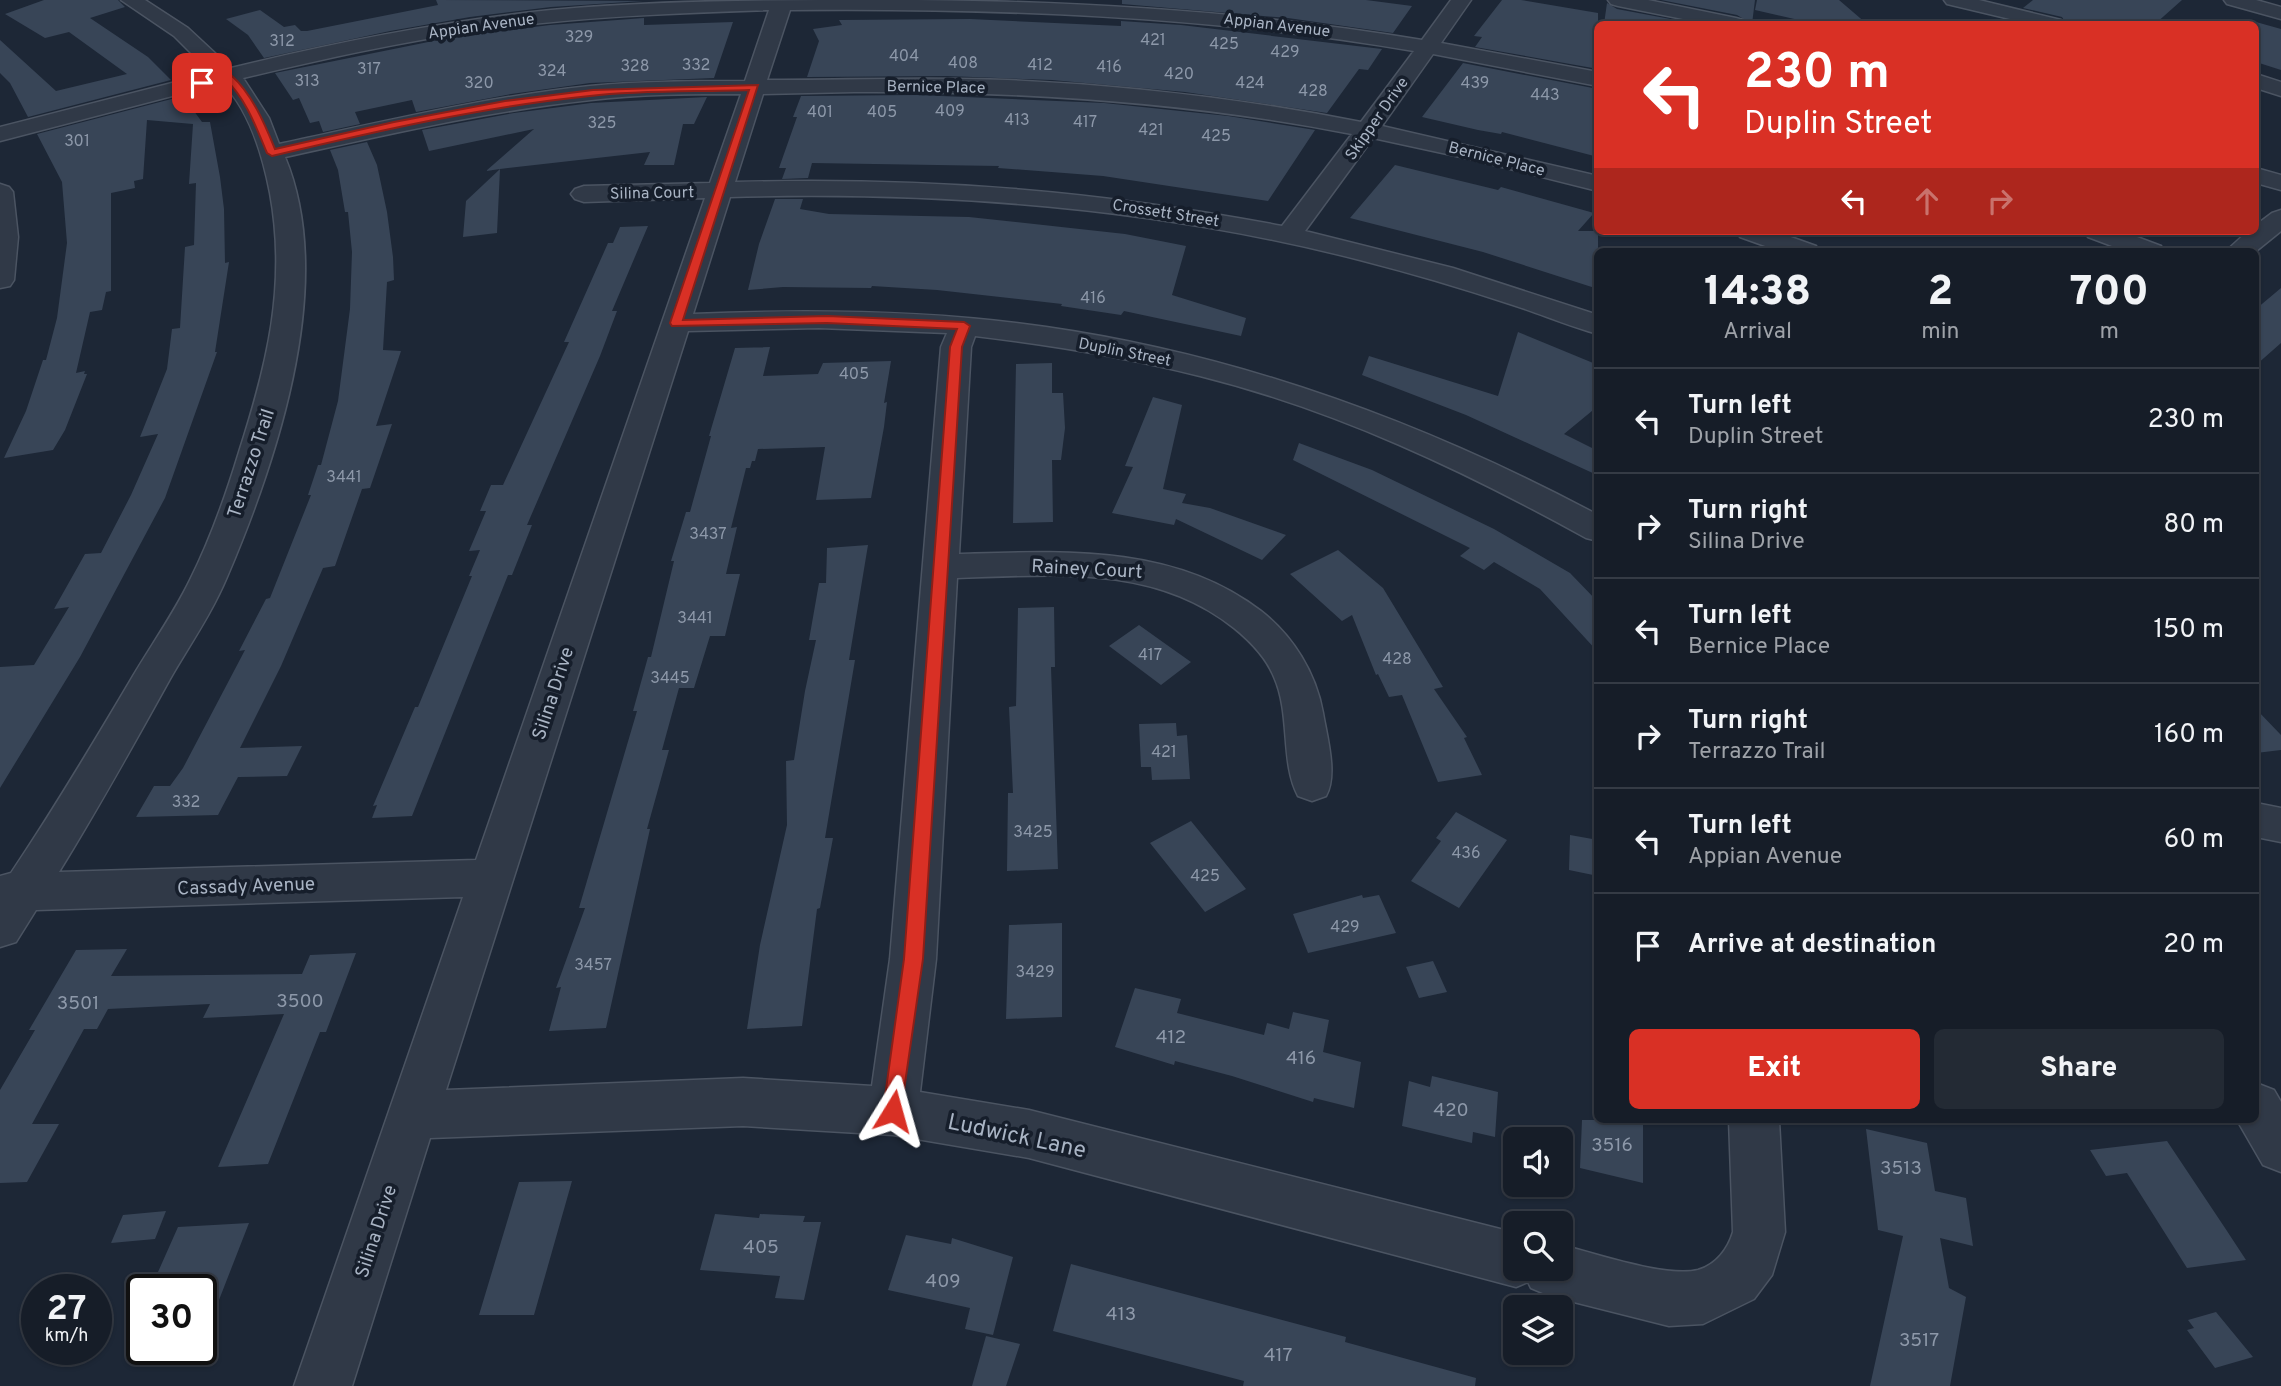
<!DOCTYPE html>
<html lang="en">
<head>
<meta charset="utf-8">
<style>
	:root { --surface:#161d28; --page:#232a34; --text:#f1f3f6; --muted:#9ea2a8; --line:#353b45; --accent:#d93025 }
	body { margin:0; font-family:Overpass,sans-serif; background:var(--page); color:var(--text); height:100vh; display:flex; flex-direction:column; font-size:26px; white-space:nowrap }
	* { box-sizing:border-box; margin:0 }
	p { font-size:23px; color:var(--muted) }
	.icon { flex:none; width:38px; height:38px; fill:none; stroke:currentColor; stroke-width:2; stroke-linecap:round; stroke-linejoin:round }
	.map { position:relative; flex:1; overflow:hidden }
	.drawer { position:absolute; left:1594px; top:248px; width:665px; height:875px; display:flex; flex-direction:column; background:var(--surface); border-radius:10px; box-shadow:0 2px 5px #0004,0 0 0 2px var(--line) }
	.drawer>* { flex:none }
	.guide { position:absolute; left:1594px; top:21px; width:665px; height:214px; border-radius:10px; box-shadow:0 2px 5px #0004,0 0 0 2px var(--line); background:#d93025; color:#fff; overflow:hidden }
	.fabs { position:absolute; left:1503px; top:1127px; display:grid; gap:14px }
	.fabs a { display:grid; place-items:center; width:70px; height:70px; border-radius:10px; background:var(--surface); box-shadow:0 2px 5px #0004,0 0 0 2px var(--line); font-size:35px }
	.speed { position:absolute; left:21px; top:1274px; display:flex; gap:14px; font-size:35px; font-weight:700; text-align:center }
	.speed>* { display:grid; place-content:center; width:91px; height:91px; border-radius:50%; background:var(--surface); box-shadow:0 2px 5px #0004,0 0 0 2px var(--line); line-height:1 }
	.speed small { font-size:18px; font-weight:400 }
	.speed .limit { border:4px solid #111; border-radius:10px; background:#fff; color:#111 }
	.pin { position:absolute; display:grid; place-items:center; width:60px; height:60px; color:#fff; margin:-30px; border-radius:14px; box-shadow:0 4px 10px #0006 }
	.me { position:absolute; width:77px; margin:-38px; rotate:8deg; stroke-linejoin:round; filter:drop-shadow(0 0 5px #0008) }
	.turn { display:flex; align-items:center; gap:24px; height:147px; padding:0 35px; font-size:32px }
	.turn .icon { width:91px; height:91px; stroke-width:2.5 }
	.turn b { display:block; font-size:49px; line-height:60px }
	.lanes { display:flex; align-items:center; height:66px; padding:0 35px; background:#0003; justify-content:center; gap:35px; direction:ltr }
	.lanes .off { opacity:.35 }
	.eta { display:flex; justify-content:space-evenly; align-items:center; height:119px; text-align:center }
	.eta b { font-size:42px; font-weight:800; line-height:49px }
	.cta { display:flex; gap:14px; margin-top:auto; padding:14px 35px }
	.cta a { flex:1; height:80px; border-radius:10px; background:var(--accent); color:#fff; font-size:28px; font-weight:800; line-height:80px; text-align:center }
	.cta a+a { background:var(--page); color:var(--text) }
	ul { padding:0; list-style:none }
	li { display:flex; align-items:center; gap:21px; height:105px; padding:0 35px; border-top:2px solid var(--line) }
	li div { flex:1 }
	li b { display:block; font-size:26px }
	li em { font-style:normal }
	.map>svg:first-child { display:block }
</style>
</head>
<body>
<div class="map">
<svg width="2281" height="1386" viewBox="0 0 2281 1386">
	<rect width="100%" height="100%" fill="#1d2736"/>
	<path fill="#384557" d="M44 0H118L125 7 90 18 148 57 171 80 28 117 10 83 0 73V40L56 91 127 74 69 32 45 38 5 14Z
		M436 0 643 1 551 7 470 17 390 31 264 58 248 35 226 19 260 10 284 27 295 25 301 31H307L438 5Z
		M1122 0H1366L1412 6 1393 33 1288 18 1122 4Z
		M1502 0H1521L1598 13V69L1475 47 1482 37 1474 36Z
		M1661 0H1755L1752 24 1737 15Z
		M1757 0H1839L1867 24H1816L1755 10Z
		M2033 0H2182L2155 24H2066L2062 17 2023 8Z
		M1607 3 1617 9 1697 24H1604Z
		M644 18V25L733 22 714 78 590 83 511 94 416 112 412 100 355 112 360 124 323 132 319 121 310 123 299 98 293 100 275 73 448 38 550 25Z
		M970 19 1121 26V21L1181 25 1382 49 1368 70 1359 69 1327 113 1185 92 1052 80 947 76 807 77 819 41 813 29 842 25 839 20Z
		M2256 22 2281 29V70L2256 62Z
		M1463 63 1598 89V157L1502 132 1501 134 1478 130 1422 117Z
		M917 95 1104 103 1228 116 1315 130 1268 201 1103 176 998 168 999 166 812 163 808 178 782 179 786 168H779L797 117H793L801 96Z
		M183 96 202 122H210L220 177 224 209 225 263 229 262 215 352H217L165 498 80 657 0 788V667L34 665 69 607 54 609 85 554 101 553 131 495 158 434 140 437 167 369 172 329 180 328 185 247 194 245 196 183 189 184 193 124 147 120 143 179 134 181 135 188 111 193V291L106 292 102 310 90 312 76 373 85 371 84 374H87L65 430 53 450 4 458 26 411 43 360H46L57 318 67 243 62 182 37 134Z
		M707 97 694 124H683L674 165H644L650 152 500 169 497 233 463 237 466 201 500 169 486 171 534 129 429 151 422 130 514 113 591 103Z
		M367 142 377 165 387 212 393 257 394 280 387 282 383 350 401 351 376 426 392 424 370 488 362 489 335 566 323 568 281 666 240 748 302 746 287 776 238 777 218 815 136 817 154 786H170L183 768 245 650 239 651 266 599 270 598 311 495H308L318 465H321L338 401 350 309 352 252 348 212H345L338 170 330 150Z
		M1395 165 1498 190 1501 187 1594 213 1578 231H1598V289L1483 252 1350 218Z
		M775 199H803L800 209 829 214 969 217 1125 234 1186 246 1172 295 1246 318 1241 336 1124 311 1121 315 1061 306 1062 304 937 290 872 286 871 288 783 287 748 290 759 244Z
		M648 226 612 311H617L600 356 527 525H532L512 575H508L412 816 372 818 377 805 373 806 415 707H418L472 576H469L480 550 469 551 486 511H480L491 485H503L569 342H564L608 243H613L620 227Z
		M2281 288V343L2256 365V309Z
		M1518 332 1598 365V406L1564 434 1598 451 1597 475 1466 415 1362 375 1369 356 1498 396Z
		M770 347 763 376 818 374 823 363 891 361 884 403 887 402 884 427 871 498 816 500 825 447 758 449 755 461H752L750 468H746L731 528 737 527 726 574H740L725 636H710L694 688H679L662 750H669L647 829H650L606 1028 549 1031 561 987 556 988 585 908H579L637 711H633L648 657H651L674 561H671L686 512H690L711 436H709L735 348Z
		M1052 363V393H1063L1065 428 1061 460H1052L1053 522 1013 523 1016 364Z
		M1153 397 1182 405 1163 489 1186 494 1182 503 1210 508 1286 535 1262 560 1176 519 1174 525 1112 513 1133 467 1125 466Z
		M1299 443 1372 470 1494 529 1570 573 1598 602V652L1540 589 1494 562 1484 570 1460 556 1470 548 1293 460Z
		M868 545 849 660H855L825 838H833L820 908 817 909 802 1026 747 1029 760 945 787 825 786 761 794 760 805 691 816 640H809L819 583H826L827 548Z
		M1338 550 1383 588 1443 687 1434 689 1467 737 1464 738 1482 775 1438 782 1402 695 1389 697 1378 674 1376 675 1352 615 1342 621 1290 574Z
		M1054 607 1055 667H1051L1058 869 1007 871 1008 793H1013L1009 707 1016 706 1018 608Z
		M1139 625 1167 645 1191 662 1161 685 1109 646Z
		M2256 709 2281 735V750L2256 753Z
		M1176 723 1177 736 1187 735 1190 779 1152 780 1151 767H1141L1139 724Z
		M1456 812 1507 840 1459 908 1411 881 1441 841 1436 838Z
		M1191 821 1246 889 1205 912 1150 843Z
		M1570 835 1598 840V876L1569 870Z
		M1362 895 1363 898 1379 895 1396 933 1308 953 1293 914Z
		M1062 923V1017L1006 1019 1009 925Z
		M127 949 111 976 302 974 310 955 356 953 326 1032H320L268 1164 218 1167 284 1014 203 1018 210 1004 108 1009 97 1029H84L32 1124H59L27 1182 0 1183V1090L35 1030H29L76 950Z
		M1433 961 1447 992 1419 998 1406 967Z
		M1135 988 1181 999 1177 1013 1264 1035 1267 1023 1289 1029 1293 1012 1329 1020 1323 1052 1361 1062 1354 1108 1314 1098 1313 1102 1232 1076 1175 1061 1174 1065 1115 1047Z
		M1432 1076 1498 1092 1495 1137 1473 1132 1472 1143 1402 1126 1409 1081 1430 1087Z
		M1582 1120H1643V1183L1580 1168Z
		M1866 1129 1927 1143 1935 1191 1966 1198 1973 1246 1940 1238 1949 1288 1966 1297 1950 1386H1870L1903 1236 1878 1230Z
		M2167 1141 2227 1231 2246 1260 2187 1268 2127 1173 2106 1176 2090 1150Z
		M572 1181 534 1315H479L519 1182Z
		M166 1211 155 1239 111 1243 123 1215Z
		M715 1214 759 1218 760 1214 805 1216 803 1222H821L804 1300 775 1298 780 1276 700 1270Z
		M249 1223 203 1341 201 1340V1290H150L178 1227Z
		M906 1235 951 1244 952 1238 1013 1257 993 1335 965 1329 970 1308 888 1290Z
		M1071 1264 1346 1337 1345 1342 1476 1378 1475 1386H1243L1244 1381 1053 1331Z
		M2216 1312 2253 1357 2215 1368 2187 1330 2194 1328 2188 1320Z
		M986 1336 1020 1344 1006 1386H972Z"/>
	<g fill="none" stroke-linecap="round" stroke-linejoin="round">
		<defs>
			<path id="minor" d="M121 0H145L188 28 231 68C337 42 443 21 551 10 661 0 771 0 882 0 1063 0 1243 10 1422 40L1451 0H1471L1441 43 1598 72V86L1433 54 1382 126 1598 176V191L1470 159 1373 138 1305 231 1453 268 1598 315V334C1569 326 1541 314 1513 305 1462 288 1411 273 1360 260 1154 207 943 191 730 197L693 314C811 309 929 310 1046 327 1241 355 1425 423 1598 515V541L1586 538C1463 470 1336 410 1200 376 1125 357 1051 345 975 336L971 347 959 554C1063 551 1174 544 1261 611 1293 636 1316 673 1323 713 1327 737 1338 775 1326 796L1312 801 1298 796C1280 762 1291 715 1274 677 1266 657 1250 641 1234 628 1154 564 1054 575 957 578L936 959 920 1092 1029 1110 1516 1233V1269H1561V1245C1595 1253 1665 1278 1698 1270 1716 1265 1728 1249 1733 1232L1729 1120H1779L1785 1232 1772 1275 1754 1299 1703 1324 1669 1326 1550 1296 1531 1288 1528 1282 1516 1287 1029 1158 893 1135 743 1126 430 1138 352 1386H294L463 897 36 910 16 942 0 947V876L11 873C54 809 94 742 133 676 152 644 174 613 190 580 210 540 226 495 239 452 267 365 287 285 270 193 263 157 249 109 222 83L0 141V127L211 73 174 36ZM769 10 745 81C693 81 642 81 590 86 485 97 382 122 279 144L269 118 243 78C320 60 398 42 477 31 574 17 672 13 769 10ZM790 10C998 8 1208 16 1414 51L1361 122C1245 99 1126 85 1007 80 927 77 847 80 767 80ZM854 92C1021 91 1188 102 1352 134L1282 226C1095 190 925 177 735 182L763 94ZM741 94 710 183 584 186 575 189 571 194 575 199 584 202 705 198 476 860 59 872C98 809 134 744 170 679 189 646 212 613 227 577 277 460 337 282 285 157 386 135 487 111 591 100 640 94 691 94 741 94ZM819 328 947 333 941 347 890 959 872 1086 743 1078 446 1090 688 331Z
				M1608 0H1648L1736 18 1743 20 1746 24H1708L1618 6 1611 4Z
				M1944 0H1979L2061 20 2064 24H2031L1947 4Z
				M2224 0H2256L2281 7V19L2227 4Z
				M2256 74 2281 82V96L2256 88Z
				M2256 168 2281 175V190L2256 183Z
				M0 184 9 187 13 192 18 237 14 280 10 286 0 288Z
				M2281 210V231L2255 252H2225L2248 231H2256V225L2272 213Z
				M1736 231H1774L1816 246 1820 252H1782L1740 237Z
				M2084 231H2121L2161 246 2165 252H2128L2088 237Z
				M2256 803 2281 808V842L2256 837Z
				M2256 1083 2274 1090 2281 1102V1172L2263 1165 2237 1120H2256Z"/>
		</defs>
		<use href="#minor" stroke="#4b5462" stroke-width="3"/>
		<use href="#minor" fill="#303947" fill-rule="evenodd"/>
	</g>
	<path fill="#d93025" stroke="#8d1f18" stroke-width="2" d="M224 75H231C252 94 264 122 275 149L394 122 505 101 593 90 758 85 683 320 827 316 964 322 970 326 962 347 923 959 900 1118 893 1120 886 1118 883 1111 904 959 950 347 957 329 827 323 672 326 670 323 749 90C696 92 642 90 590 96 482 107 377 131 272 156L267 153C256 127 246 99 226 80L202 86 197 83Z"/>
	<g text-anchor="middle" stroke-width="7" stroke-linejoin="round" paint-order="stroke">
		<g font-size="16" fill="#a9b4c4" stroke="#161e2b">
			<text transform="translate(1277 24) rotate(7)" y="6">Appian Avenue</text>
			<text transform="translate(481 25) rotate(-8)" y="6">Appian Avenue</text>
			<text transform="translate(936 86) rotate(1)" y="6">Bernice Place</text>
			<text transform="translate(1376 118) rotate(-55)" y="6">Skipper Drive</text>
			<text transform="translate(1497 158) rotate(14)" y="6">Bernice Place</text>
			<text transform="translate(652 192) rotate(-1)" y="6">Silina Court</text>
			<text transform="translate(1166 212) rotate(9)" y="6">Crossett Street</text>
			<text transform="translate(1125 351) rotate(11)" y="6">Duplin Street</text>
		</g>
		<g font-size="16" fill="#8d98a9">
			<text x="579" y="42">329</text>
			<text x="1153" y="45">421</text>
			<text x="282" y="46">312</text>
			<text x="1224" y="49">425</text>
			<text x="1285" y="57">429</text>
			<text x="904" y="61">404</text>
			<text x="963" y="68">408</text>
			<text x="696" y="70">332</text>
			<text x="1040" y="70">412</text>
			<text x="635" y="71">328</text>
			<text x="1109" y="72">416</text>
			<text x="369" y="74">317</text>
			<text x="552" y="76">324</text>
			<text x="1179" y="79">420</text>
			<text x="307" y="86">313</text>
			<text x="479" y="88">320</text>
			<text x="1250" y="88">424</text>
			<text x="1475" y="88">439</text>
			<text x="1313" y="96">428</text>
			<text x="1545" y="100">443</text>
			<text x="950" y="116">409</text>
			<text x="820" y="117">401</text>
			<text x="882" y="117">405</text>
			<text x="1017" y="125">413</text>
			<text x="1085" y="127">417</text>
			<text x="602" y="128">325</text>
			<text x="1151" y="135">421</text>
			<text x="1216" y="141">425</text>
			<text x="77" y="146">301</text>
			<text x="1093" y="303">416</text>
			<text x="854" y="379">405</text>
			<text x="344" y="482">3441</text>
			<text x="708" y="539">3437</text>
			<text x="695" y="623">3441</text>
			<text x="1150" y="660">417</text>
			<text x="1397" y="664">428</text>
			<text x="670" y="683">3445</text>
			<text x="1164" y="757">421</text>
			<text x="186" y="807">332</text>
			<text x="1033" y="837">3425</text>
			<text x="1466" y="858">436</text>
			<text x="1205" y="881">425</text>
			<text x="1345" y="932">429</text>
			<text x="593" y="970">3457</text>
			<text x="1035" y="977">3429</text>
		</g>
		<g font-size="19" fill="#a9b4c4" stroke="#161e2b">
			<text transform="translate(250 463) rotate(-72)" y="7">Terrazzo Trail</text>
			<text transform="translate(1087 568) rotate(3)" y="7">Rainey Court</text>
			<text transform="translate(552 693) rotate(-72)" y="7">Silina Drive</text>
			<text transform="translate(246 885) rotate(-2)" y="7">Cassady Avenue</text>
			<text transform="translate(375 1231) rotate(-72)" y="7">Silina Drive</text>
		</g>
		<g font-size="19" fill="#8d98a9">
			<text x="300" y="1007">3500</text>
			<text x="78" y="1009">3501</text>
			<text x="1171" y="1043">412</text>
			<text x="1301" y="1064">416</text>
			<text x="1451" y="1116">420</text>
			<text x="1612" y="1151">3516</text>
			<text x="1901" y="1174">3513</text>
			<text x="761" y="1253">405</text>
			<text x="943" y="1287">409</text>
			<text x="1121" y="1320">413</text>
			<text x="1919" y="1346">3517</text>
			<text x="1278" y="1361">417</text>
		</g>
		<g font-size="23" fill="#a9b4c4" stroke="#161e2b">
			<text transform="translate(1017 1135) rotate(12)" y="8">Ludwick Lane</text>
		</g>
	</g>
</svg>
<div class="fabs">
<a><svg class="icon" aria-label="sound" viewBox="0 0 24 24"><path d="M4 9h4l5-4v14l-5-4H4zM17 9q2 3 0 6"/></svg></a>
<a><svg class="icon" aria-label="search" viewBox="0 0 24 24"><circle cx="10" cy="10" r="6"/><path d="M15 15l6 6"/></svg></a>
<a><svg class="icon" aria-label="layers" viewBox="0 0 24 24"><path d="M12 4l9 5-9 5-9-5zM3 14l9 5 9-5"/></svg></a>
</div>
<div class="speed"><div>27<small>km/h</small></div><div class="limit">30</div></div>
<div class="pin" style="left:202px;top:83px;background:#d93025"><svg class="icon" aria-label="arrive" viewBox="0 0 24 24"><path d="M6 21V4h12l-3 4 3 4H6"/></svg></div>
<svg class="me" style="left:893px;top:1111px" viewBox="-20 -20 40 40"><path d="M0-17L14 15 0 8-14 15z" fill="#d93025" stroke="#fff" stroke-width="4"/></svg>
<div class="guide">
<div class="turn"><svg class="icon" aria-label="left" viewBox="0 0 24 24"><path d="M17 20v-9H6M10 6l-5 5 5 5"/></svg><div><b>230 m</b>Duplin Street</div></div>
<div class="lanes"><svg class="icon" aria-label="left" viewBox="0 0 24 24"><path d="M17 20v-9H6M10 6l-5 5 5 5"/></svg><svg class="icon off" aria-label="ahead" viewBox="0 0 24 24"><path d="M12 20V5M6 11l6-6 6 6"/></svg><svg class="icon off" aria-label="right" viewBox="0 0 24 24"><path d="M7 20v-9h11M14 6l5 5-5 5"/></svg></div>
</div>
<section class="drawer">
<div class="eta">
<div><b>14:38</b><p>Arrival</p></div>
<div><b>2</b><p>min</p></div>
<div><b>700</b><p>m</p></div>
</div>
<ul>
<li><svg class="icon" aria-label="left" viewBox="0 0 24 24"><path d="M17 20v-9H6M10 6l-5 5 5 5"/></svg><div><b>Turn left</b><p>Duplin Street</p></div><em>230 m</em></li>
<li><svg class="icon" aria-label="right" viewBox="0 0 24 24"><path d="M7 20v-9h11M14 6l5 5-5 5"/></svg><div><b>Turn right</b><p>Silina Drive</p></div><em>80 m</em></li>
<li><svg class="icon" aria-label="left" viewBox="0 0 24 24"><path d="M17 20v-9H6M10 6l-5 5 5 5"/></svg><div><b>Turn left</b><p>Bernice Place</p></div><em>150 m</em></li>
<li><svg class="icon" aria-label="right" viewBox="0 0 24 24"><path d="M7 20v-9h11M14 6l5 5-5 5"/></svg><div><b>Turn right</b><p>Terrazzo Trail</p></div><em>160 m</em></li>
<li><svg class="icon" aria-label="left" viewBox="0 0 24 24"><path d="M17 20v-9H6M10 6l-5 5 5 5"/></svg><div><b>Turn left</b><p>Appian Avenue</p></div><em>60 m</em></li>
<li><svg class="icon" aria-label="arrive" viewBox="0 0 24 24"><path d="M6 21V4h12l-3 4 3 4H6"/></svg><div><b>Arrive at destination</b></div><em>20 m</em></li>
</ul>
<div class="cta"><a>Exit</a><a>Share</a></div>
</section>
</div>
</body>
</html>
